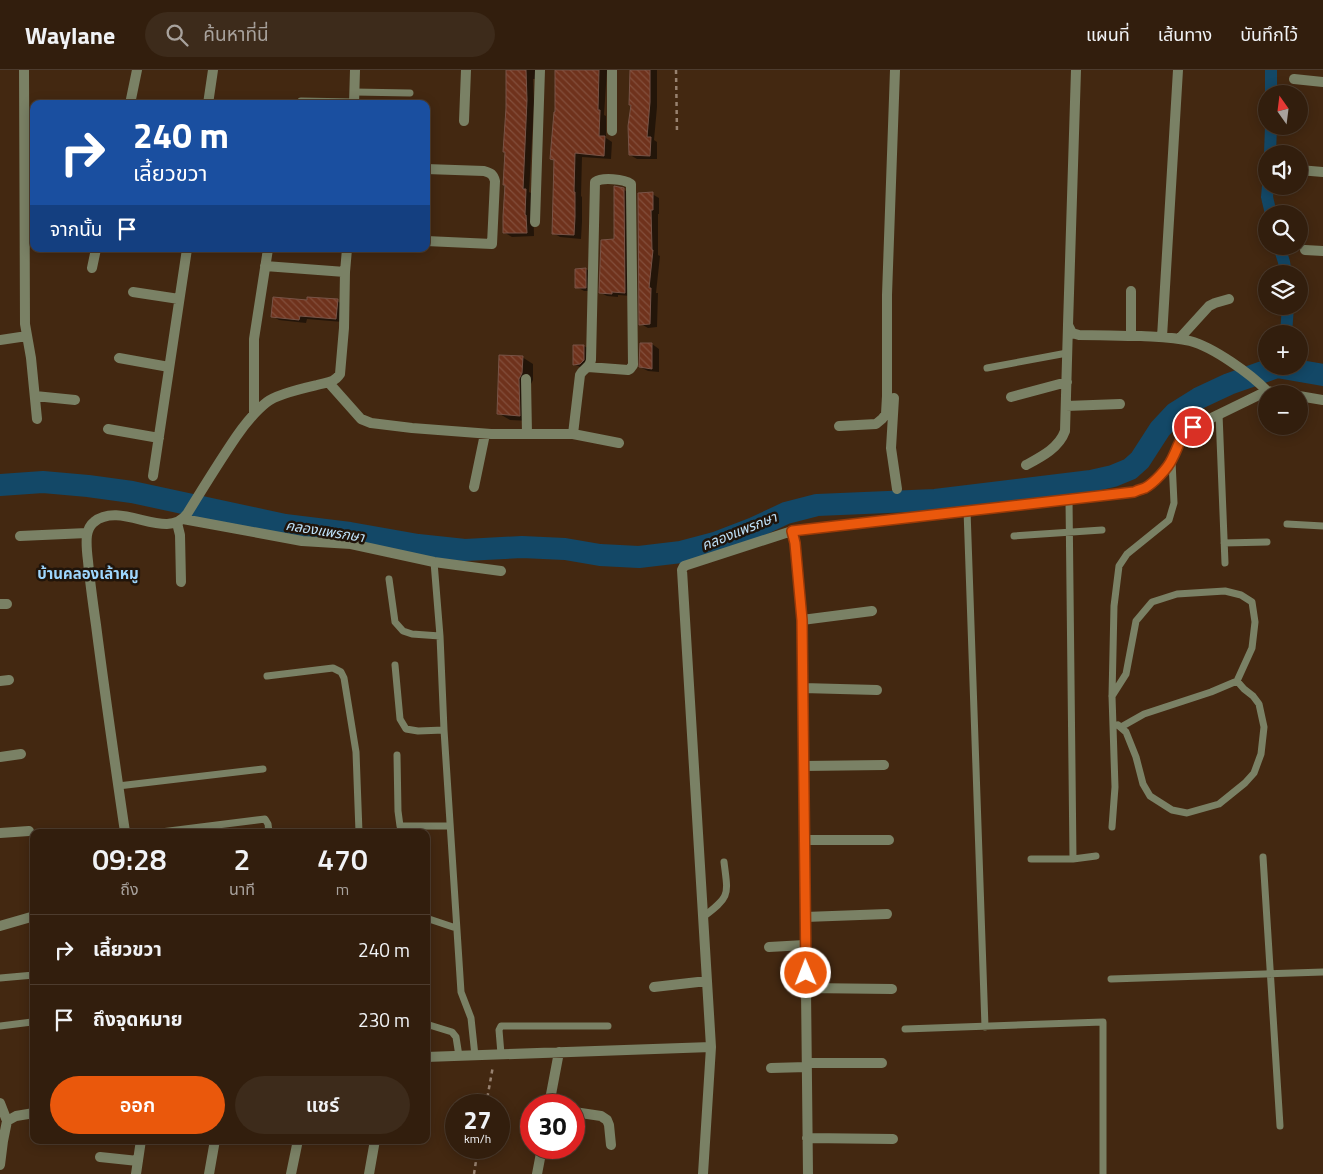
<!DOCTYPE html>
<html lang="th">
<head>
<meta charset="utf-8">
<style>
	:root { --surface:#321e0d; --page:#3d2b1b; --text:#f1f3f6; --muted:#a8a29d; --line:#4d3c2e; --accent:#ea580c }
	body { margin:0; font-family:"Titillium Web","Noto Sans Thai",sans-serif; background:var(--page); color:var(--text); height:100vh; display:flex; flex-direction:column; font-size:19px; white-space:nowrap }
	* { box-sizing:border-box; margin:0 }
	p { font-size:16px; color:var(--muted) }
	.icon { flex:none; width:28px; height:28px; fill:none; stroke:currentColor; stroke-width:2; stroke-linecap:round; stroke-linejoin:round }
	.map { position:relative; flex:1; overflow:hidden }
	.sheet { position:absolute; left:30px; top:759px; width:400px; height:315px; display:flex; flex-direction:column; background:var(--surface); border-radius:10px; box-shadow:0 2px 12px #0003,0 0 0 1px var(--line) }
	.sheet>* { flex:none }
	.guide { position:absolute; left:30px; top:30px; width:400px; height:152px; border-radius:10px; box-shadow:0 2px 12px #0003,0 0 0 1px var(--line); background:#1a4fa0; color:#fff; overflow:hidden }
	.needle { width:32px; rotate:346deg }
	.controls { position:absolute; left:1258px; top:15px; display:grid; gap:10px }
	.controls a { display:grid; place-items:center; width:50px; height:50px; border-radius:50%; background:var(--surface); box-shadow:0 2px 12px #0003,0 0 0 1px var(--line); font-size:25px }
	.speed { position:absolute; left:445px; top:1024px; display:flex; gap:10px; font-size:25px; font-weight:700; text-align:center }
	.speed>* { display:grid; place-content:center; width:65px; height:65px; border-radius:50%; background:var(--surface); box-shadow:0 2px 12px #0003,0 0 0 1px var(--line); line-height:1 }
	.speed small { font-size:12px; font-weight:400 }
	.speed .limit { border:8px solid #d22; background:#fff; color:#111 }
	.pin { position:absolute; display:grid; place-items:center; width:42px; height:42px; color:#fff; margin:-21px; border:2px solid #fff; border-radius:50%; box-shadow:0 1px 5px #0007 }
	.me { position:absolute; width:55px; margin:-28px; rotate:359deg; stroke-linejoin:round; filter:drop-shadow(0 0 4px #0008) }
	.turn { display:flex; align-items:center; gap:18px; height:105px; padding:0 20px; font-size:22px }
	.turn .icon { width:65px; height:65px; stroke-width:2.5 }
	.turn b { display:block; font-size:35px; line-height:42px }
	.then { display:flex; align-items:center; height:48px; padding:0 20px; background:#0003; gap:10px; font-size:19px }
	.eta { display:flex; justify-content:space-evenly; align-items:center; height:85px; text-align:center }
	.eta b { font-size:30px; font-weight:600; line-height:35px }
	.cta { display:flex; gap:10px; margin-top:auto; padding:10px 20px }
	.cta a { flex:1; height:58px; border-radius:30px; background:var(--accent); color:#fff; font-size:20px; font-weight:600; line-height:58px; text-align:center }
	.cta a+a { background:var(--page); color:var(--text) }
	ul { padding:0; list-style:none }
	li { display:flex; align-items:center; gap:15px; height:70px; padding:0 20px; border-top:1px solid var(--line) }
	li div { flex:1 }
	li b { display:block; font-size:19px }
	li em { font-style:normal }
	header { display:flex; align-items:center; gap:30px; box-sizing:border-box; height:70px; padding:0 25px; background:var(--surface); border-bottom:1px solid var(--line) }
	header strong { font-size:24px }
	nav { display:flex; gap:28px; margin-inline-start:auto; font-size:18px }
	.search { width:350px; height:45px; background:var(--page); display:flex; align-items:center; gap:12px; box-sizing:border-box; padding:0 18px; border-radius:28px; color:var(--muted); font-size:19px }
	.map>svg:first-child { display:block }
</style>
</head>
<body>
<header>
<strong>Waylane</strong>
<div class="search"><svg class="icon" aria-label="search" viewBox="0 0 24 24"><circle cx="10" cy="10" r="6"/><path d="M15 15l6 6"/></svg>ค้นหาที่นี่</div>
<nav><a>แผนที่</a><a>เส้นทาง</a><a>บันทึกไว้</a></nav>
</header>
<div class="map">
<svg width="1323" height="1104" viewBox="0 0 1323 1104">
	<defs>
		<pattern id="building-back-hatch" width="6" height="6" patternUnits="userSpaceOnUse" patternTransform="scale(1.25)"><rect width="6" height="6" fill="#6f321c"/><path d="M-1 5l2 2M0 0l6 6M5-1l2 2" fill="none" stroke="#834f3c"/></pattern>
	</defs>
	<rect width="100%" height="100%" fill="#432811"/>
	<path fill="#0007" d="M507 0H539V9H533L534 34 529 122 533 124 534 166 512 167 505 163Z
		M556 0H607L604 45 606 46V68L612 72 611 89 582 87 581 126 582 127V152L581 169 560 167 553 163 555 91 551 89 557 43Z
		M632 0H657V37L654 70 657 72V89H637L630 85Z
		M624 120 630 123 631 226 618 225V227L607 226 601 223 615 171Z
		M652 124 659 128V144H658V185L660 186 656 223H658L657 257 648 258 641 254Z
		M586 199 593 203V221H584L577 217Z
		M337 231 344 235 343 252 307 249 306 253 279 250 272 246Z
		M641 274H652L659 279V302L648 301 640 297Z
		M584 276 591 280 590 295 582 298 574 294V277Z
		M522 287 533 294V310L530 316V351L510 350 498 343Z"/>
	<g fill="none" stroke-linecap="round" stroke-linejoin="round">
		<path stroke="#134867" stroke-width="12" d="M1271 0V24
			M1270 84 1271 56
			M1268 116 1267 127 1271 144
			M1279 176 1284 192 1286 204
			M1286 264 1288 236
			M1277 297V296"/>
		<path stroke="#134867" stroke-width="22" d="M0 415 43 412 88 416 132 422 285 455 350 463 418 475 465 480 522 477 565 479 600 485 639 487 681 482 715 473 754 458 786 443 817 435 935 430 1091 411 1113 406 1130 399 1140 390 1160 359 1175 343 1199 328 1229 314 1277 297 1323 305"/>
	</g>
	<path fill="url(#building-back-hatch)" stroke="#785346" d="M506 0H526L527 30 523 119H526L525 145H526L527 163H503V146L505 115H503L505 82H503L506 38Z
		M555 0H599L598 40H600L599 66H605L604 86 575 83 574 122H575V147L574 165 552 164 554 90 550 89 554 42H555Z
		M630 0H650V32L647 67H651L650 86 629 85 628 56 631 35H629Z
		M614 116 624 118 625 223 612 222V224L599 223 601 170 614 169Z
		M653 122V140H651L652 180H653L649 218H651L650 254 639 255 638 123Z
		M586 198V218H575V199Z
		M273 227 307 230V227L338 229 336 249 300 246 299 250 271 247Z
		M640 273H652V299L639 297Z
		M573 275H584V290L580 294 573 295Z
		M499 285 523 286 522 303 519 309 520 346 497 344Z"/>
	<g fill="none" stroke-linecap="round" stroke-linejoin="round">
		<path stroke="#988270" stroke-width="2.5" stroke-dasharray="4 4" stroke-linecap="butt" d="M676 0 677 63
			M486 1035 493 996
			M474 1104 478 1078"/>
		<path stroke="#7a8165" stroke-width="7" d="M354 22 410 23
			M301 31 354 32
			M987 298 1067 283
			M1219 344 1225 493
			M1069 429 1073 789
			M967 440 985 957
			M1287 454 1323 456
			M1014 466 1102 460
			M1224 473 1267 472
			M434 492 440 566 444 660 461 922 471 948 475 986
			M389 509 395 552 403 561 412 564 440 566
			M395 595 400 649 406 659 418 661 444 660
			M267 606 333 598 341 602 344 608 356 682 359 762
			M1112 626 1126 604 1136 551 1152 532 1177 524 1225 521 1241 525 1252 532 1255 552 1252 578 1237 611 1211 622 1144 644 1121 657
			M1118 655 1126 662 1136 687 1143 714 1150 726 1172 740 1187 743 1219 734 1245 713 1254 703 1261 684 1264 657 1259 634 1253 626 1244 619 1237 611
			M397 685 398 741 400 756H450
			M118 716 263 699
			M1112 757 1115 717 1112 626 1114 536 1119 496 1127 484 1169 450 1174 433 1172 391
			M161 762 265 749 268 754 269 762
			M1263 787 1280 1056
			M1031 789H1073L1096 786
			M703 847C731 826 728 825 724 792
			M426 848 456 858
			M0 908 34 905
			M1111 909 1323 902
			M426 954 452 962 456 967 459 986
			M0 956 32 952
			M905 959 1103 952V1104
			M501 984 499 960 501 956H608"/>
		<path stroke="#7a8165" stroke-width="10" d="M24 0 25 254 31 288 37 349
			M1076 0 1068 255 1072 263 1079 265C1100 265 1120 266 1141 266 1157 267 1174 267 1190 271 1213 277 1251 304 1267 321
			M1294 9 1323 12
			M130 34 137 0
			M208 34 213 0
			M354 34 355 0
			M464 51 466 0
			M612 61V0
			M426 99 484 101C491 103 493 104 495 111L492 174 426 171
			M1299 100 1323 102
			M535 152 540 0
			M1305 180 1323 181
			M265 196 345 202
			M92 198 96 179
			M133 222 179 229
			M1131 266V221
			M1162 267 1178 0
			M1179 269 1209 236 1215 233 1229 229
			M0 270 27 266
			M119 288 169 297
			M526 309 527 364
			M329 313 361 349 371 353 412 358 491 364H573L580 305C583 298 590 298 591 290L595 112C602 107 624 109 631 114V120L633 295 630 299 628 300 588 297
			M35 326 75 330
			M1299 326 1323 330
			M1011 327 1067 312
			M894 328 891 378 897 419
			M1066 336 1120 334
			M254 343V269L268 179
			M839 356 876 354 882 349 886 344 887 326V225L895 0
			M108 359 159 368
			M573 364 619 373
			M1026 395C1041 387 1059 378 1065 361L1068 255
			M153 406 187 179
			M474 417 485 364
			M183 449 302 471 351 474 434 492 501 501
			M177 453 180 465 181 512
			M792 461 795 473 802 550 808 1104
			M20 466 87 463
			M0 534H7
			M802 550 872 541
			M0 611 9 610
			M803 618 877 620
			M0 687 21 684
			M803 696 884 695
			M125 762C115 694 105 625 96 555 93 534 90 513 88 491 87 483 86 473 87 465 88 460 90 455 94 452 121 430 167 472 187 444 203 418 219 392 236 367 245 354 254 342 267 332 277 324 304 318 317 315 327 312 334 313 340 304L344 258 345 202 347 179
			M0 763 29 761
			M804 770H889
			M805 847 887 844
			M0 856 31 847
			M769 877 805 875
			M654 917 707 911
			M806 918 892 919
			M426 987 711 977
			M807 993H882
			M771 998 807 997
			M0 1033 7 1051
			M549 1035 559 982
			M574 1042 601 1046 607 1050 609 1055 611 1075
			M807 1068 893 1069
			M100 1087 138 1091
			M0 1095 3 1071 7 1051 16 1046 34 1043
			M136 1104 141 1070
			M209 1104 215 1070
			M291 1104 298 1070
			M369 1104 375 1070
			M537 1104 542 1078
			M703 1104 711 977 682 500 684 496 792 461 1134 422C1138 420 1142 420 1145 418 1154 413 1168 398 1172 389 1180 374 1178 368 1193 357L1267 321 1284 324"/>
	</g>
	<g fill="none" stroke-linecap="round" stroke-linejoin="round">
		<defs>
			<path id="route" d="M806 903 802 550 795 473 792 461 1134 422C1138 420 1142 419 1145 418 1154 413 1168 398 1172 389 1180 374 1178 368 1193 357"/>
		</defs>
		<use href="#route" stroke="#983908" stroke-width="12"/>
		<use href="#route" stroke="#ea580c" stroke-width="9"/>
	</g>
	<g text-anchor="middle" stroke-width="5" stroke-linejoin="round" paint-order="stroke">
		<g font-size="14" font-style="italic" fill="#bee1f9" stroke="#20140a">
			<text transform="translate(325 461) rotate(9)" y="5">คลองแพรกษา</text>
			<text transform="translate(739 461) rotate(-22)" y="5">คลองแพรกษา</text>
		</g>
		<g font-size="15" font-weight="bold" fill="#9ed6fd" stroke="#20140a">
			<text x="88" y="509">บ้านคลองเล้าหมู</text>
		</g>
	</g>
</svg>
<div class="controls">
<a><svg class="needle" viewBox="-14 -14 28 28"><path d="M0-13l5 13h-10z" fill="#e53935"/><path d="M0 13l5-13h-10z" fill="#a8a29d"/></svg></a>
<a><svg class="icon" aria-label="sound" viewBox="0 0 24 24"><path d="M4 9h4l5-4v14l-5-4H4zM17 9q2 3 0 6"/></svg></a>
<a><svg class="icon" aria-label="search" viewBox="0 0 24 24"><circle cx="10" cy="10" r="6"/><path d="M15 15l6 6"/></svg></a>
<a><svg class="icon" aria-label="layers" viewBox="0 0 24 24"><path d="M12 4l9 5-9 5-9-5zM3 14l9 5 9-5"/></svg></a>
<a>+</a>
<a>−</a>
</div>
<div class="speed"><div>27<small>km/h</small></div><div class="limit">30</div></div>
<div class="pin" style="left:1193px;top:357px;background:#d93025"><svg class="icon" aria-label="arrive" viewBox="0 0 24 24"><path d="M6 21V4h12l-3 4 3 4H6"/></svg></div>
<svg class="me" style="left:806px;top:903px" viewBox="-20 -20 40 40"><circle r="17" fill="#ea580c" stroke="#fff" stroke-width="3"/><path d="M0-11L8 9 0 5-8 9z" fill="#fff"/></svg>
<div class="guide">
<div class="turn"><svg class="icon" aria-label="right" viewBox="0 0 24 24"><path d="M7 20v-9h11M14 6l5 5-5 5"/></svg><div><b>240 m</b>เลี้ยวขวา</div></div>
<div class="then">จากนั้น<svg class="icon" aria-label="arrive" viewBox="0 0 24 24"><path d="M6 21V4h12l-3 4 3 4H6"/></svg></div>
</div>
<section class="sheet">
<div class="eta">
<div><b>09:28</b><p>ถึง</p></div>
<div><b>2</b><p>นาที</p></div>
<div><b>470</b><p>m</p></div>
</div>
<ul>
<li><svg class="icon" aria-label="right" viewBox="0 0 24 24"><path d="M7 20v-9h11M14 6l5 5-5 5"/></svg><div><b>เลี้ยวขวา</b></div><em>240 m</em></li>
<li><svg class="icon" aria-label="arrive" viewBox="0 0 24 24"><path d="M6 21V4h12l-3 4 3 4H6"/></svg><div><b>ถึงจุดหมาย</b></div><em>230 m</em></li>
</ul>
<div class="cta"><a>ออก</a><a>แชร์</a></div>
</section>
</div>
</body>
</html>
